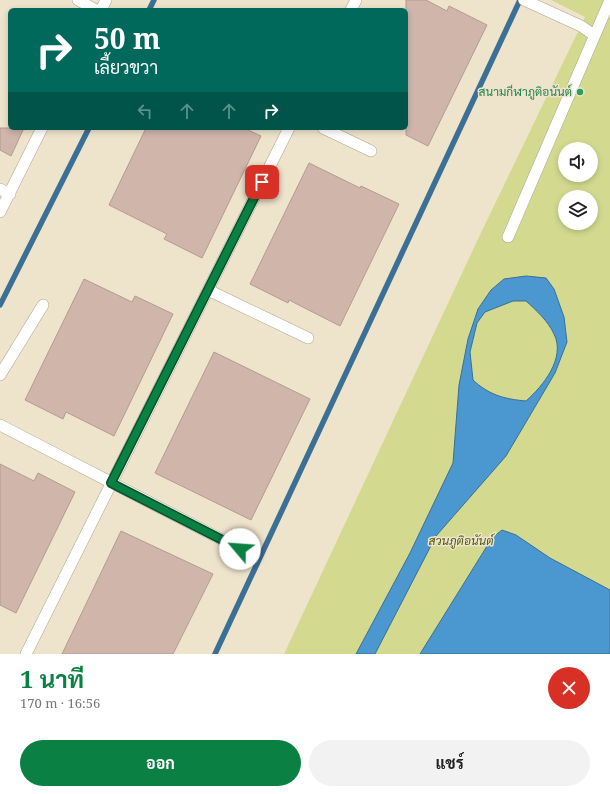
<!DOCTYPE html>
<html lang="th">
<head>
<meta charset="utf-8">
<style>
	:root { --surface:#fff; --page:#f2f2f2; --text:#222; --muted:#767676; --accent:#0b8043 }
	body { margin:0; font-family:"Noto Serif",Sarabun,serif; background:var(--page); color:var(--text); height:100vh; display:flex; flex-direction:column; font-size:15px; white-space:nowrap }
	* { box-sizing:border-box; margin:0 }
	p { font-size:13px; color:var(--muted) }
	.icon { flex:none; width:22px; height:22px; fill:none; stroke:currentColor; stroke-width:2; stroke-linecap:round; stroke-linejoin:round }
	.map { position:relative; height:654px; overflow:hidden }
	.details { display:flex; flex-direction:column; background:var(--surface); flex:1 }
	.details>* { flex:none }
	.banner { position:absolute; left:8px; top:8px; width:400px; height:122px; border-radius:6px; box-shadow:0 2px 6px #0003; background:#00695c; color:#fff; overflow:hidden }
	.buttons { position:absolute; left:558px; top:142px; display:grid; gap:8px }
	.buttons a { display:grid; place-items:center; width:40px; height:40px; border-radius:50%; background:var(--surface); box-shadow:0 2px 6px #0003; font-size:20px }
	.pin { position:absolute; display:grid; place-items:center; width:34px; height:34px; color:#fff; margin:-17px; border-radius:8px; box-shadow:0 2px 6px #0006 }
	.me { position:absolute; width:44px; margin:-22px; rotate:297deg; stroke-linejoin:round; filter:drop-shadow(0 0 3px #0008) }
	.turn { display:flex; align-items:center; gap:14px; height:84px; padding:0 20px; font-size:18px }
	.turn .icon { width:52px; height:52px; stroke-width:2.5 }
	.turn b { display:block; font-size:28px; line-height:34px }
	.lanes { display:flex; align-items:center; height:38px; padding:0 20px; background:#0003; justify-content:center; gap:20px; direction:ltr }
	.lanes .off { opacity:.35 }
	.round { display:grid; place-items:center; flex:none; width:42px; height:42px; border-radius:21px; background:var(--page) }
	.head { display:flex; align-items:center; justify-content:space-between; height:68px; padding:0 20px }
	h1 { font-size:24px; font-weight:700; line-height:30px; color:var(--accent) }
	.primary-button { display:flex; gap:8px; margin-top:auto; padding:8px 20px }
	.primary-button a { flex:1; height:46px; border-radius:24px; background:var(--accent); color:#fff; font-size:16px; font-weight:700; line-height:46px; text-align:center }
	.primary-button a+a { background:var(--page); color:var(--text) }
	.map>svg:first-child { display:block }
</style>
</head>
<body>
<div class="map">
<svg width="610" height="654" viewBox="0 0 610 654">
	<rect width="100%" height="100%" fill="#eee4cc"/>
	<path fill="#d3da8f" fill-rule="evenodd" d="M551 0H610V654H284L478 239 585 17ZM565 149H591V175H565ZM565 197H591V223H565Z"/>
	<path fill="#4b97d0" stroke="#3b6f95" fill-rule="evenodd" d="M526 276 546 278 554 289 564 317 567 342 555 373 506 456 436 536 375 654H356L410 553 453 463 459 385 468 339 478 309 491 290 504 279ZM513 301H526C536 310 548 321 554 334 566 358 543 386 526 401 504 399 489 395 473 380L470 352 477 323 485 312Z
		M502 530 516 535 550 558 610 590V654H420L492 538Z"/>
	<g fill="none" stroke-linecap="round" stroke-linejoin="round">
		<path stroke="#3b6f95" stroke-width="5.5" d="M149 10 154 0
			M0 305 89 128
			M215 654 520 0"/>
	</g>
	<path fill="#cfb5aa" stroke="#b49b90" d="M406 0H426L447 11 449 6 487 25 428 146 406 135Z
		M0 128H24L11 156 0 150Z
		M146 128H244L261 136 202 258 164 239 167 234 109 205Z
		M309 163 360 188 361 186 399 204 340 326 289 300 288 303 250 284Z
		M84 279 132 302 135 296 173 314 114 436 66 412 63 419 25 400Z
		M214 352 310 399 251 520 155 473Z
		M0 464 34 481 38 473 75 492 16 613 0 605Z
		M121 531 213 574 173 654H62Z"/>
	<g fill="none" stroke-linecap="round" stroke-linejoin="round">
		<defs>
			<path id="lane" d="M78 0 96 10
				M524 0 581 26 594 35
				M101 10 106 0
				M351 10 356 0
				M323 128 371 151
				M0 189 10 194
				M0 212 42 128
				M508 237 610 0
				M208 290 308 338
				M0 375 43 305
				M0 425 240 549
				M26 654 289 128"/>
		</defs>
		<use href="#lane" stroke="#ada48d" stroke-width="12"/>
		<use href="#lane" stroke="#fff" stroke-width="11"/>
	</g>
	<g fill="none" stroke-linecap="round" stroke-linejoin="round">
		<defs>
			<path id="route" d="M240 549 111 483 262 182"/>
		</defs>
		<use href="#route" stroke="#07532c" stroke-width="10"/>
		<use href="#route" stroke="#0b8043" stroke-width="7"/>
	</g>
	<circle fill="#2e9e5b" stroke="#eee4cc" stroke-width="1.5" cx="580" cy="92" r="4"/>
	<g text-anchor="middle" stroke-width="3" stroke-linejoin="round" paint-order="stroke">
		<g font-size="12" fill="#27864d" stroke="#eee4cc" text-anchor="end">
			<text x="572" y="96">สนามกีฬาภูติอนันต์</text>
		</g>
		<g font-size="12" font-style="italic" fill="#535715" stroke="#eee4cc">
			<text x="461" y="545">สวนภูติอนันต์</text>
		</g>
	</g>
</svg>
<div class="buttons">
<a><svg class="icon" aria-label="sound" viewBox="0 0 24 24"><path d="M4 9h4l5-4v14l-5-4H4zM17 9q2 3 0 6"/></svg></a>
<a><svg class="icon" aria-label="layers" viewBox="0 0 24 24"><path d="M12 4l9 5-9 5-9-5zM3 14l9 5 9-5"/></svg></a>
</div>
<div class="pin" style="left:262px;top:182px;background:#d93025"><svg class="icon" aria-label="arrive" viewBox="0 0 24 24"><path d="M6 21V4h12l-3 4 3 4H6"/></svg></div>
<svg class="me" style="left:240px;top:549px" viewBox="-20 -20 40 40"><circle r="19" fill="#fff"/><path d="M0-13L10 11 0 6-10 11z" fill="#0b8043"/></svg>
<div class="banner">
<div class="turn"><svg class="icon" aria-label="right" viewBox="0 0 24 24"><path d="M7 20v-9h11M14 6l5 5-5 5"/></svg><div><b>50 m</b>เลี้ยวขวา</div></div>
<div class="lanes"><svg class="icon off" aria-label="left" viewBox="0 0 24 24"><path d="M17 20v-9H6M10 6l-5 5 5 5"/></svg><svg class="icon off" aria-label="ahead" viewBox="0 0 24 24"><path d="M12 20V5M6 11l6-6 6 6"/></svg><svg class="icon off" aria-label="ahead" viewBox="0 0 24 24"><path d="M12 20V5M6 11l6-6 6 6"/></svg><svg class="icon" aria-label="right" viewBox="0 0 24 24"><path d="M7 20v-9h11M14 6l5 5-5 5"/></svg></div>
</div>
</div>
<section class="details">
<div class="head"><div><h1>1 นาที</h1><p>170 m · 16:56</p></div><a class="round" style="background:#d93025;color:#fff"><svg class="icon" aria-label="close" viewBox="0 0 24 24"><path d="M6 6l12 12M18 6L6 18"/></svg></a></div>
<div class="primary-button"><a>ออก</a><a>แชร์</a></div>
</section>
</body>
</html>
